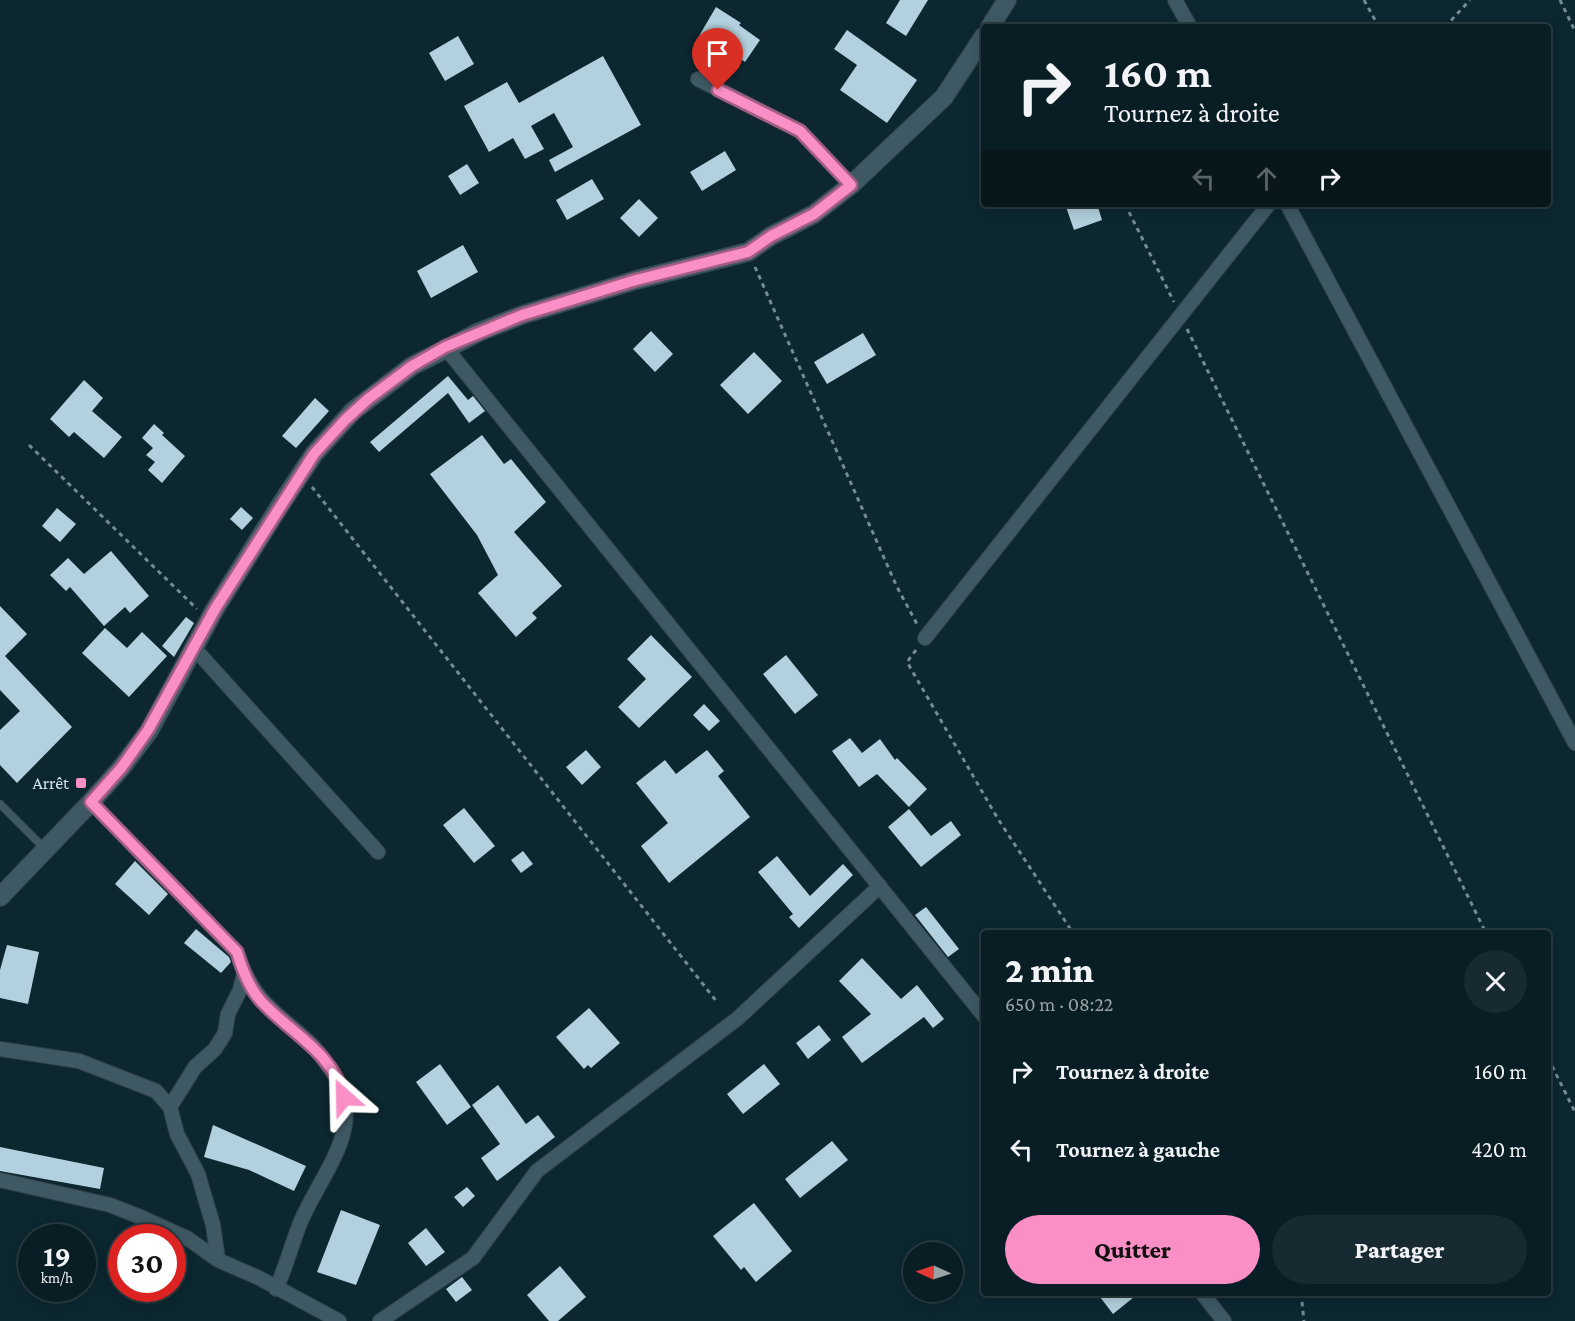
<!DOCTYPE html>
<html lang="fr">
<head>
<meta charset="utf-8">
<style>
	:root { --surface:#091d24; --page:#172a31; --text:#f1f3f6; --muted:#99a2a6; --line:#293b41; --accent:#fa8fc6 }
	body { margin:0; font-family:"Crimson Pro",serif; background:var(--page); color:var(--text); height:100vh; display:flex; flex-direction:column; font-size:22px; white-space:nowrap }
	* { box-sizing:border-box; margin:0 }
	p { font-size:20px; color:var(--muted) }
	.icon { flex:none; width:33px; height:33px; fill:none; stroke:currentColor; stroke-width:2; stroke-linecap:round; stroke-linejoin:round }
	.map { position:relative; flex:1; overflow:hidden }
	.panel { position:absolute; left:981px; top:930px; width:570px; height:366px; display:flex; flex-direction:column; background:var(--surface); border-radius:6px; box-shadow:0 3px 15px #0003,0 0 0 2px var(--line) }
	.panel>* { flex:none }
	.guide { position:absolute; left:981px; top:24px; width:570px; height:183px; border-radius:6px; box-shadow:0 3px 15px #0003,0 0 0 2px var(--line); background:#091d24; color:var(--text); overflow:hidden }
	.needle { width:39px; rotate:273deg }
	.fabs { position:absolute; left:903px; top:1242px; display:grid; gap:12px }
	.fabs a { display:grid; place-items:center; width:60px; height:60px; border-radius:50%; background:var(--surface); box-shadow:0 3px 15px #0003,0 0 0 2px var(--line); font-size:30px }
	.speed { position:absolute; left:18px; top:1224px; display:flex; gap:12px; font-size:30px; font-weight:700; text-align:center }
	.speed>* { display:grid; place-content:center; width:78px; height:78px; border-radius:50%; background:var(--surface); box-shadow:0 3px 15px #0003,0 0 0 2px var(--line); line-height:1 }
	.speed small { font-size:15px; font-weight:400 }
	.speed .limit { border:9px solid #d22; background:#fff; color:#111 }
	.pin { position:absolute; display:grid; place-items:center; width:51px; height:51px; color:#fff; margin:-62px -26px; border-radius:50% 50% 50% 0; rotate:-45deg; box-shadow:0 0 6px #0007 }
	.pin .icon { rotate:45deg }
	.me { position:absolute; width:66px; margin:-33px; rotate:335deg; stroke-linejoin:round; filter:drop-shadow(0 0 4px #0008) }
	.turn { display:flex; align-items:center; gap:21px; height:126px; padding:0 24px; font-size:27px }
	.turn .icon { width:78px; height:78px; stroke-width:2.5 }
	.turn b { display:block; font-size:42px; line-height:51px }
	.lanes { display:flex; align-items:center; height:57px; padding:0 24px; background:#0003; justify-content:center; gap:30px; direction:ltr }
	.lanes .off { opacity:.35 }
	.round { display:grid; place-items:center; flex:none; width:63px; height:63px; border-radius:32px; background:var(--page) }
	.headline { display:flex; align-items:center; justify-content:space-between; height:102px; padding:0 24px }
	h1 { font-size:36px; font-weight:800; line-height:45px }
	.cta { display:flex; gap:12px; margin-top:auto; padding:12px 24px }
	.cta a { flex:1; height:69px; border-radius:36px; background:var(--accent); color:#111; font-size:24px; font-weight:800; line-height:69px; text-align:center }
	.cta a+a { background:var(--page); color:var(--text) }
	ul { padding:0; list-style:none }
	li { display:flex; align-items:center; gap:18px; height:78px; padding:0 24px }
	li div { flex:1 }
	li b { display:block; font-size:22px }
	li em { font-style:normal }
	.map>svg:first-child { display:block }
</style>
</head>
<body>
<div class="map">
<svg width="1575" height="1321" viewBox="0 0 1575 1321">
	<rect width="100%" height="100%" fill="#0c2730"/>
	<path fill="#b2d0dd" d="M900 0H928L906 36 886 23Z
		M716 7 741 23 739 25 760 40 745 62 725 48 723 51 699 36Z
		M847 30 917 80 887 123 840 90 857 65 834 49Z
		M458 36 474 64 445 81 429 53Z
		M603 56 641 125 555 172 549 160 573 147 554 113 531 126 544 149 525 159 513 138 489 152 464 106 507 82 519 103Z
		M725 151 736 170 702 191 690 172Z
		M467 164 479 183 460 195 448 176Z
		M592 179 604 199 567 220 556 200Z
		M639 199 658 218 639 237 620 218Z
		M1065 204H1097L1102 220 1074 230Z
		M463 245 478 272 431 298 417 271Z
		M651 331 673 354 655 372 633 349Z
		M863 333 876 355 827 384 814 362Z
		M754 352 782 381 748 414 720 385Z
		M448 376 468 400 473 396 485 411 469 423 448 393 379 452 370 442Z
		M84 380 103 398 92 411 122 437 104 458 74 432 69 437 50 419Z
		M315 398 329 411 296 448 282 436Z
		M154 424 164 433 162 435 185 456 162 483 148 470 155 462 146 455 153 448 142 438Z
		M482 435 504 464 511 459 546 502 514 532 562 586 532 613 537 618 516 637 478 593 498 575 477 535 430 474Z
		M241 507 253 518 242 530 230 519Z
		M57 508 76 524 60 542 42 526Z
		M111 551 149 596 130 613 125 607 104 626 70 587 66 591 50 575 68 558 84 574Z
		M0 606 27 634 5 656 72 727 17 783 0 765V730L20 711 0 690Z
		M186 617 194 623 174 657 162 646Z
		M105 628 127 648 142 632 167 656 129 697 82 653Z
		M651 635 692 677 639 728 618 707 646 679 627 659Z
		M786 655 818 695 795 714 763 674Z
		M704 704 720 721 709 731 693 715Z
		M850 738 862 753 880 739 895 760 897 758 927 789 909 807 877 774 859 787 832 751Z
		M586 750 601 767 582 785 566 767Z
		M707 750 724 771 718 776 750 817 669 883 641 846 668 823 636 783 665 760 676 774Z
		M464 808 495 846 474 863 443 825Z
		M909 809 931 836 951 821 961 835 921 867 888 827Z
		M523 851 533 864 521 873 511 860Z
		M777 856 810 896 843 864 853 875 799 928 789 917 793 914 758 872Z
		M135 861 168 894 149 915 115 884Z
		M926 907 959 949 948 957 915 915Z
		M196 929 229 957 231 962 221 973 184 943Z
		M7 945 39 952 28 1004 0 998V970Z
		M862 958 901 999 917 985 944 1019 933 1028 924 1017 862 1063 842 1037 871 1014 839 981Z
		M589 1008 620 1043 591 1068 588 1065 584 1069 556 1037Z
		M819 1025 831 1040 808 1059 796 1043Z
		M440 1064 471 1107 447 1125 416 1082Z
		M764 1064 780 1084 743 1114 727 1094Z
		M498 1085 526 1124 538 1115 555 1137 497 1181 481 1158 500 1144 472 1105Z
		M213 1125 306 1166 294 1191 249 1170 204 1157Z
		M832 1141 848 1160 800 1198 785 1179Z
		M0 1147 104 1168 100 1189 0 1171Z
		M467 1187 475 1196 463 1207 454 1197Z
		M754 1203 792 1251 756 1282 744 1267 741 1270 713 1236Z
		M341 1210 380 1225 356 1285 317 1272Z
		M426 1228 445 1252 426 1266 408 1243Z
		M560 1266 586 1297 558 1321H549L527 1295Z
		M462 1277 472 1290 456 1302 446 1289Z
		M1097 1293H1139L1113 1314Z"/>
	<g fill="none" stroke-linecap="round" stroke-linejoin="round">
		<defs>
			<path id="service" d="M0 804 45 849"/>
			<path id="minor" d="M1175 0 1190 27
				M698 79 800 131 851 185
				M1287 204 1575 743
				M445 347 984 1016
				M925 638 1269 204
				M194 648 378 852
				M91 802 237 952C253 1003 276 1011 312 1045 319 1052 324 1060 329 1067 371 1123 324 1168 301 1221 292 1243 286 1267 276 1289
				M0 1049 79 1061 156 1091 170 1107 177 1134 198 1174 213 1225 218 1260
				M170 1107 195 1067 215 1049 225 1033 228 1014 240 990 244 974
				M0 1180 110 1205 143 1218 187 1238 218 1260 259 1278 339 1321
				M1202 1293 1224 1321
				M380 1321 473 1258 537 1171 737 1019 880 886"/>
			<path id="tertiary" d="M990 27 1007 0
				M0 897 91 802 122 767 149 731 215 609 281 504 314 454 353 411 412 366 479 332 522 315 636 280 748 252 771 236 814 214 851 185 944 97 984 36"/>
		</defs>
		<use href="#service" stroke="#33424a" stroke-width="9"/>
		<use href="#minor" stroke="#33424a" stroke-width="16"/>
		<use href="#tertiary" stroke="#33424a" stroke-width="20"/>
		<path stroke="#758a91" stroke-width="3" stroke-dasharray="4.5 4.5" stroke-linecap="butt" d="M1364 0 1379 27
			M1560 0 1575 31
			M1445 27 1470 0
			M1125 204 1174 302
			M755 267 897 587 917 624
			M1187 329 1486 933
			M29 445 197 609
			M312 487 717 1002
			M916 650 907 662 998 819 1073 933
			M1548 1058 1575 1112
			M1301 1293 1304 1321"/>
		<use href="#service" stroke="#3e5964" stroke-width="7"/>
		<use href="#minor" stroke="#3e5964" stroke-width="14"/>
		<use href="#tertiary" stroke="#3e5964" stroke-width="18"/>
	</g>
	<g fill="none" stroke-linecap="round" stroke-linejoin="round">
		<defs>
			<path id="route" d="M344 1097C333 1052 290 1033 261 1001 249 988 242 969 237 952L91 802 122 767 148 730 215 609 314 454 345 420 368 399 412 366 445 347 522 315 636 280 748 252 771 236 814 214 851 185 800 131 718 90"/>
		</defs>
		<use href="#route" stroke="#a25d81" stroke-width="15"/>
		<use href="#route" stroke="#fa8fc6" stroke-width="10"/>
	</g>
	<rect fill="#fa8fc6" stroke="#0c2730" stroke-width="2" x="75" y="777" width="12" height="12" rx="3"/>
	<g text-anchor="middle" stroke-width="6" stroke-linejoin="round" paint-order="stroke">
		<g font-size="18" fill="#d3e2e8" stroke="#0c2730" text-anchor="end">
			<text x="69" y="789">Arrêt</text>
		</g>
	</g>
</svg>
<div class="fabs">
<a><svg class="needle" viewBox="-14 -14 28 28"><path d="M0-13l5 13h-10z" fill="#e53935"/><path d="M0 13l5-13h-10z" fill="#99a2a6"/></svg></a>
</div>
<div class="speed"><div>19<small>km/h</small></div><div class="limit">30</div></div>
<div class="pin" style="left:718px;top:90px;background:#d93025"><svg class="icon" aria-label="arrive" viewBox="0 0 24 24"><path d="M6 21V4h12l-3 4 3 4H6"/></svg></div>
<svg class="me" style="left:344px;top:1097px" viewBox="-20 -20 40 40"><path d="M0-17L14 15 0 8-14 15z" fill="#fa8fc6" stroke="#fff" stroke-width="4"/></svg>
<div class="guide">
<div class="turn"><svg class="icon" aria-label="right" viewBox="0 0 24 24"><path d="M7 20v-9h11M14 6l5 5-5 5"/></svg><div><b>160 m</b>Tournez à droite</div></div>
<div class="lanes"><svg class="icon off" aria-label="left" viewBox="0 0 24 24"><path d="M17 20v-9H6M10 6l-5 5 5 5"/></svg><svg class="icon off" aria-label="ahead" viewBox="0 0 24 24"><path d="M12 20V5M6 11l6-6 6 6"/></svg><svg class="icon" aria-label="right" viewBox="0 0 24 24"><path d="M7 20v-9h11M14 6l5 5-5 5"/></svg></div>
</div>
<section class="panel">
<div class="headline"><div><h1>2 min</h1><p>650 m · 08:22</p></div><a class="round"><svg class="icon" aria-label="close" viewBox="0 0 24 24"><path d="M6 6l12 12M18 6L6 18"/></svg></a></div>
<ul>
<li><svg class="icon" aria-label="right" viewBox="0 0 24 24"><path d="M7 20v-9h11M14 6l5 5-5 5"/></svg><div><b>Tournez à droite</b></div><em>160 m</em></li>
<li><svg class="icon" aria-label="left" viewBox="0 0 24 24"><path d="M17 20v-9H6M10 6l-5 5 5 5"/></svg><div><b>Tournez à gauche</b></div><em>420 m</em></li>
</ul>
<div class="cta"><a>Quitter</a><a>Partager</a></div>
</section>
</div>
</body>
</html>
